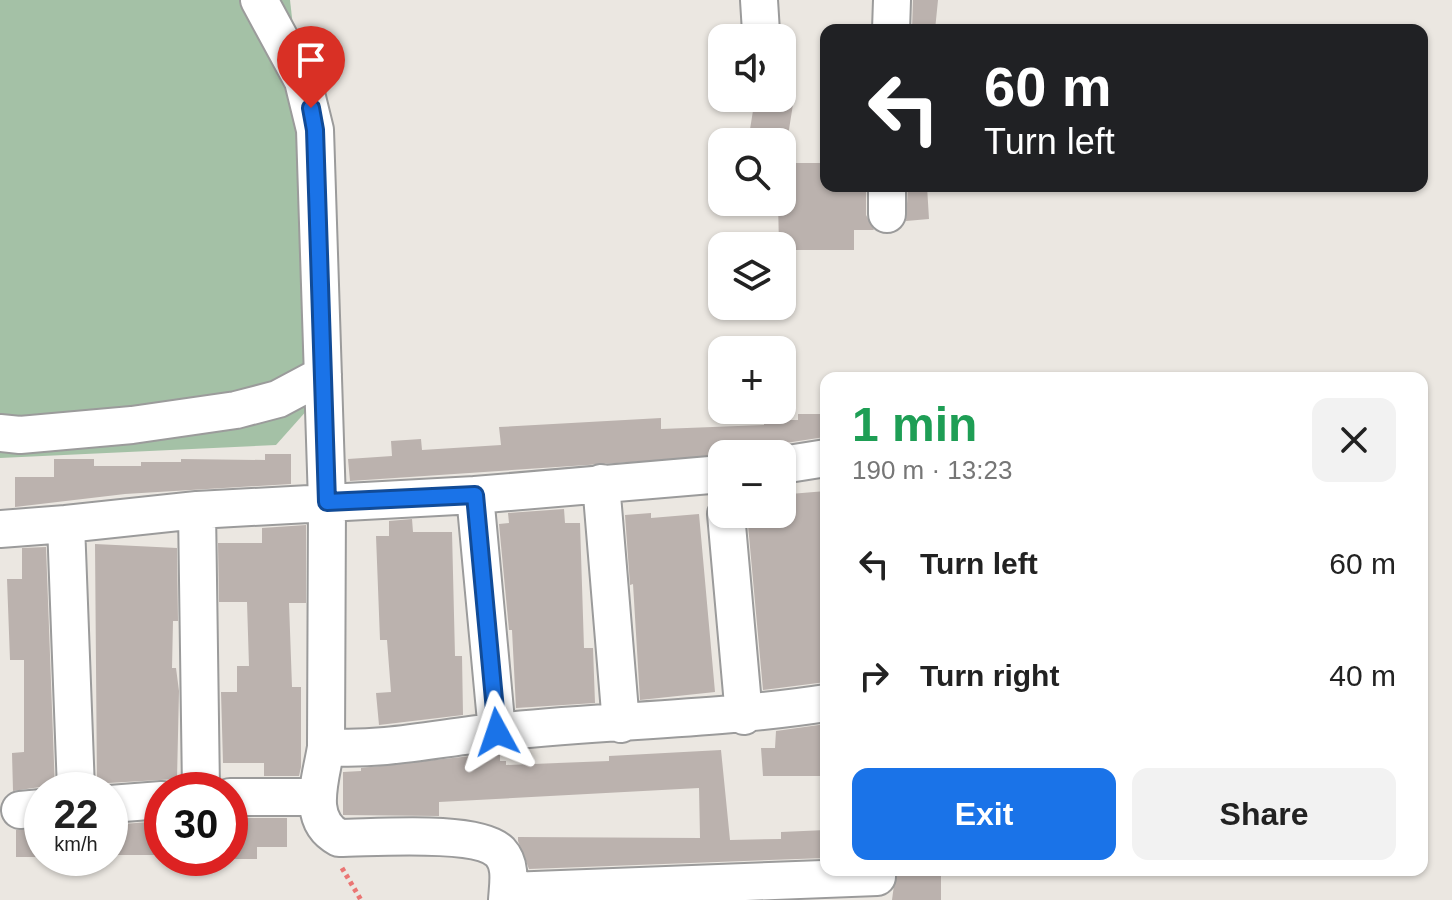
<!DOCTYPE html>
<html lang="en">
<head>
<meta charset="utf-8">
<style>
	:root { --surface:#fff; --page:#f2f2f2; --text:#222; --muted:#767676; --accent:#1a73e8 }
	body { margin:0; font-family:Arial,sans-serif; background:var(--page); color:var(--text); height:100vh; display:flex; flex-direction:column; font-size:30px; white-space:nowrap }
	* { box-sizing:border-box; margin:0 }
	p { font-size:26px; color:var(--muted) }
	.icon { flex:none; width:44px; height:44px; fill:none; stroke:currentColor; stroke-width:2; stroke-linecap:round; stroke-linejoin:round }
	.map { position:relative; flex:1; overflow:hidden }
	.drawer { position:absolute; left:820px; top:372px; width:608px; height:504px; display:flex; flex-direction:column; background:var(--surface); border-radius:16px; box-shadow:0 2px 6px #0004 }
	.drawer>* { flex:none }
	.hud { position:absolute; left:820px; top:24px; width:608px; height:168px; border-radius:16px; box-shadow:0 2px 6px #0004; background:#202124; color:#fff; overflow:hidden }
	.fabs { position:absolute; left:708px; top:24px; display:grid; gap:16px }
	.fabs a { display:grid; place-items:center; width:88px; height:88px; border-radius:16px; background:var(--surface); box-shadow:0 2px 6px #0004; font-size:40px }
	.speed { position:absolute; left:24px; top:772px; display:flex; gap:16px; font-size:40px; font-weight:700; text-align:center }
	.speed>* { display:grid; place-content:center; width:104px; height:104px; border-radius:50%; background:var(--surface); box-shadow:0 2px 6px #0004; line-height:1 }
	.speed small { font-size:20px; font-weight:400 }
	.speed .limit { border:12px solid #d22; background:#fff; color:#111 }
	.pin { position:absolute; display:grid; place-items:center; width:68px; height:68px; color:#fff; margin:-82px -34px; border-radius:50% 50% 50% 0; rotate:-45deg; box-shadow:0 0 8px #0007 }
	.pin .icon { rotate:45deg }
	.me { position:absolute; width:88px; margin:-44px; rotate:355deg; stroke-linejoin:round; filter:drop-shadow(0 0 6px #0008) }
	.turn { display:flex; align-items:center; gap:28px; height:168px; padding:0 32px; font-size:36px }
	.turn .icon { width:104px; height:104px; stroke-width:2.5 }
	.turn b { display:block; font-size:56px; line-height:68px }
	.round { display:grid; place-items:center; flex:none; width:84px; height:84px; border-radius:16px; background:var(--page) }
	.summary { display:flex; align-items:center; justify-content:space-between; height:136px; padding:0 32px }
	h1 { font-size:48px; font-weight:700; line-height:60px; color:#1e9e55 }
	.button { display:flex; gap:16px; margin-top:auto; padding:16px 32px }
	.button a { flex:1; height:92px; border-radius:16px; background:var(--accent); color:#fff; font-size:32px; font-weight:700; line-height:92px; text-align:center }
	.button a+a { background:var(--page); color:var(--text) }
	ul { padding:0; list-style:none }
	li { display:flex; align-items:center; gap:24px; height:112px; padding:0 32px }
	li div { flex:1 }
	li b { display:block; font-size:30px }
	li em { font-style:normal }
	.map>svg:first-child { display:block }
</style>
</head>
<body>
<div class="map">
<svg width="1452" height="900" viewBox="0 0 1452 900">
	<rect width="100%" height="100%" fill="#ebe7e1"/>
	<path fill="#a4c1a6" d="M0 0H290L333 381 276 445 0 458Z"/>
	<path fill="#bbb2ae" d="M913 0H938L935 30H912Z
		M755 98H794L787 142H748Z
		M782 163H826V186H866V215L874 230H854V250H782L779 246 778 202H782Z
		M908 186H927L929 219 906 221Z
		M798 414H825V437L779 444 766 453 350 481 348 459 392 456 391 441 421 439 422 450 501 445 499 427 661 418V429L764 425V420H798Z
		M265 454H291V484L125 494 15 507V477H54V459H94V466H141V462H181V459L265 460Z
		M826 491V682L763 690 747 514H792L790 494Z
		M564 509 565 523H580L584 648H593L595 703 516 708 512 630H509L499 524 509 523 508 513Z
		M651 513V518L699 514 715 692 640 700 633 584 630 585 625 515Z
		M412 519 413 532H452L455 656H462L463 715 379 725 376 693 391 692 387 640H380L376 536H389V521Z
		M306 525V603H289L292 687H301V767L299 776H264V763H223L221 692H237V666H249L247 602H219L218 543H262V528Z
		M95 544 177 548 178 621H173L172 668H176L179 691 177 779 108 783 97 788Z
		M46 547 55 790 40 787 13 791 12 753 24 752V660H10L7 579H22V548Z
		M826 724V776H763L761 748H775L776 731Z
		M721 750 730 840 781 839V832L826 830V858L529 869 518 841V837L700 838 699 788 439 802V816L343 815V772L361 771V768L471 756 500 755V761H506V765L609 761V756Z
		M230 818H287V847H257V859H230Z
		M162 821V855H110V825Z
		M42 829V857H16V830Z
		M896 870H941V900H892Z"/>
	<g fill="none" stroke-linecap="round" stroke-linejoin="round">
		<defs>
			<path id="minor" d="M259 0 303 81 315 130 327 502 326 747C384 751 438 738 496 732 606 720 716 720 826 703
				M759 0 761 32
				M891 30 892 0
				M887 214V186
				M0 433 20 435 132 425 236 410 278 399 323 375
				M782 465 826 458
				M601 483 621 724
				M475 495 497 732
				M197 510 201 790
				M726 514 744 716
				M0 529 66 524
				M326 747C321 779 305 820 339 838 374 838 477 829 500 852 512 865 508 884 507 900
				M76 790 66 524 197 510 475 495 722 474
				M230 797H318
				M110 804 162 800
				M20 810 42 808
				M508 891 877 877"/>
		</defs>
		<use href="#minor" stroke="#9b9b9b" stroke-width="40"/>
		<path stroke="#ea7573" stroke-width="5" stroke-dasharray="4 4" stroke-linecap="butt" d="M342 868 361 900"/>
		<use href="#minor" stroke="#fff" stroke-width="36"/>
	</g>
	<g fill="none" stroke-linecap="round" stroke-linejoin="round">
		<defs>
			<path id="route" d="M311 108 315 130 327 502 475 495 497 732"/>
		</defs>
		<use href="#route" stroke="#114b97" stroke-width="20"/>
		<use href="#route" stroke="#1a73e8" stroke-width="14"/>
	</g>
</svg>
<div class="fabs">
<a><svg class="icon" aria-label="sound" viewBox="0 0 24 24"><path d="M4 9h4l5-4v14l-5-4H4zM17 9q2 3 0 6"/></svg></a>
<a><svg class="icon" aria-label="search" viewBox="0 0 24 24"><circle cx="10" cy="10" r="6"/><path d="M15 15l6 6"/></svg></a>
<a><svg class="icon" aria-label="layers" viewBox="0 0 24 24"><path d="M12 4l9 5-9 5-9-5zM3 14l9 5 9-5"/></svg></a>
<a>+</a>
<a>−</a>
</div>
<div class="speed"><div>22<small>km/h</small></div><div class="limit">30</div></div>
<div class="pin" style="left:311px;top:108px;background:#d93025"><svg class="icon" aria-label="arrive" viewBox="0 0 24 24"><path d="M6 21V4h12l-3 4 3 4H6"/></svg></div>
<svg class="me" style="left:497px;top:732px" viewBox="-20 -20 40 40"><path d="M0-17L14 15 0 8-14 15z" fill="#1a73e8" stroke="#fff" stroke-width="4"/></svg>
<div class="hud">
<div class="turn"><svg class="icon" aria-label="left" viewBox="0 0 24 24"><path d="M17 20v-9H6M10 6l-5 5 5 5"/></svg><div><b>60 m</b>Turn left</div></div>
</div>
<section class="drawer">
<div class="summary"><div><h1>1 min</h1><p>190 m · 13:23</p></div><a class="round"><svg class="icon" aria-label="close" viewBox="0 0 24 24"><path d="M6 6l12 12M18 6L6 18"/></svg></a></div>
<ul>
<li><svg class="icon" aria-label="left" viewBox="0 0 24 24"><path d="M17 20v-9H6M10 6l-5 5 5 5"/></svg><div><b>Turn left</b></div><em>60 m</em></li>
<li><svg class="icon" aria-label="right" viewBox="0 0 24 24"><path d="M7 20v-9h11M14 6l5 5-5 5"/></svg><div><b>Turn right</b></div><em>40 m</em></li>
</ul>
<div class="button"><a>Exit</a><a>Share</a></div>
</section>
</div>
</body>
</html>
